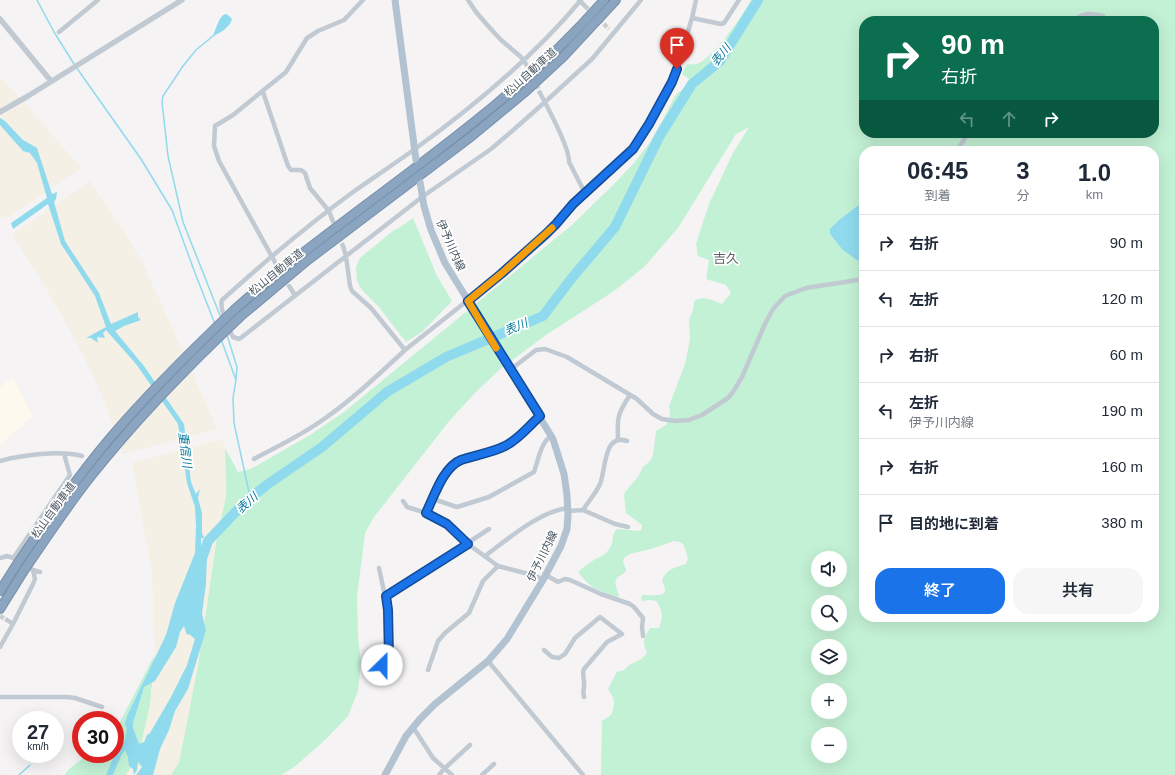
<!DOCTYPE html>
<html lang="ja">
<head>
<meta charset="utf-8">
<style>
	:root { --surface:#fff; --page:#f6f6f7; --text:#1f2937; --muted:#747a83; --line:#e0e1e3; --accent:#1a73e8 }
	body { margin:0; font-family:Helvetica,"Noto Sans JP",sans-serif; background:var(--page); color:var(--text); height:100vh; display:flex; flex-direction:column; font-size:15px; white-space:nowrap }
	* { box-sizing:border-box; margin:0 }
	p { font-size:13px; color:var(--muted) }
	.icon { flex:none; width:22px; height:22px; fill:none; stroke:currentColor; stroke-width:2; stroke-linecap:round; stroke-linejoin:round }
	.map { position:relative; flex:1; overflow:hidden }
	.details { position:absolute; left:859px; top:146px; width:300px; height:476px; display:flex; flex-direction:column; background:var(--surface); border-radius:16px; box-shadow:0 4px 16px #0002 }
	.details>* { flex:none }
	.top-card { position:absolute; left:859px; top:16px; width:300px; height:122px; border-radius:16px; box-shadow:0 4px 16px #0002; background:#0b6e4f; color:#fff; overflow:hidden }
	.fabs { position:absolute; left:811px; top:551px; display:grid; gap:8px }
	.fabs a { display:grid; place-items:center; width:36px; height:36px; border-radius:50%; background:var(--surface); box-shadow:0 4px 16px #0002; font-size:20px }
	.speed { position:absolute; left:12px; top:711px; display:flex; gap:8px; font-size:20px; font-weight:700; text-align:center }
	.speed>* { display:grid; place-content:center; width:52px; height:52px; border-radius:50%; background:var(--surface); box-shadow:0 4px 16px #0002; line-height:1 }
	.speed small { font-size:10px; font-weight:400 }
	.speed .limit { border:6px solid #d22; background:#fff; color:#111 }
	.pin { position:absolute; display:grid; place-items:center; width:34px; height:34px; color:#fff; margin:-41px -17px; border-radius:50% 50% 50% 0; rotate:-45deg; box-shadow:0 0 4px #0007 }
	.pin .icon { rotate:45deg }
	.me { position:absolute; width:44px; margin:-22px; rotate:23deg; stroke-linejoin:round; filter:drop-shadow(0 0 3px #0008) }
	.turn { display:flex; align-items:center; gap:14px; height:84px; padding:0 16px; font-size:18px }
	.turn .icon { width:52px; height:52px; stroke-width:2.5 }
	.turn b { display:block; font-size:28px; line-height:34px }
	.lanes { display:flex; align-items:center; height:38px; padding:0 16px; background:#0003; justify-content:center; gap:20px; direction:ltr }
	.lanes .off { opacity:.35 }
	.eta { display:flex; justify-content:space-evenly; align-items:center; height:68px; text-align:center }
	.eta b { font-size:24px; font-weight:600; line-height:28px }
	.action { display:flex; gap:8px; margin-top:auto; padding:8px 16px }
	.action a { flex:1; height:46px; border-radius:16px; background:var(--accent); color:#fff; font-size:16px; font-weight:600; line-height:46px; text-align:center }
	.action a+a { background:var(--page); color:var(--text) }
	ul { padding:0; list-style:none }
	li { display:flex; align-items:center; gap:12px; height:56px; padding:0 16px; border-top:1px solid var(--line) }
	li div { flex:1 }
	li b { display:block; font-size:15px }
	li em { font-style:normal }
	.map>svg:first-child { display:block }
</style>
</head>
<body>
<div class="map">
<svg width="1175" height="775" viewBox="0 0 1175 775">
	<rect width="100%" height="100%" fill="#f5f3f3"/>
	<path fill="#fdf9ef" d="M13 377 33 416 0 445V387Z"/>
	<path fill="#c3f1d5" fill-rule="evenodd" d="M751 0H1175V775H601L602 721 611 715C616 702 615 700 608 689 609 687 616 673 617 672 621 670 620 672 624 670 626 669 626 667 628 666 637 660 639 663 647 653 642 642 644 638 650 628H659C663 619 663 609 656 601L650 600 642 601 641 598 643 595C652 594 673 600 662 581 665 570 675 567 686 564L688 559 684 545 680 542 674 541 654 548 630 554 624 558 623 562 626 569V571C624 574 620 575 618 577 612 583 618 590 619 596L618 597C598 591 591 589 578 572 582 569 586 565 591 562 598 557 606 556 611 546 614 540 611 534 617 529L640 531 642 528V525L626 513 624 496 625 492 638 477 643 467 650 461 653 455 656 431 666 425 668 422 670 413 669 406 685 364 690 339 689 320 693 310 694 301C704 295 712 300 722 304L731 293 726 285 706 279 709 260 698 256 696 244 709 204 733 153 749 127 736 134 678 228 644 267 614 291 546 335 499 370 474 394 450 420 374 517 365 533 357 596 358 638 361 662 358 691 348 716 324 741 293 768 281 775H171L179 762 198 665 217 536 226 496 225 448 238 472 251 469 310 435 344 412 572 225 615 183 634 163 651 141 662 121 676 94 686 87 690 80 682 74 687 64C691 64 693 65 697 64 714 58 742 16 751 0ZM864 21H1154V133H864ZM864 151H1154V617H864ZM818 558H840V580H818ZM818 602H840V624H818ZM818 646H840V668H818ZM818 690H840V712H818ZM818 734H840V756H818Z
		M413 218 437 276 452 301 422 332 406 342 378 306 362 290 357 281 356 267 360 258 394 230 399 228Z
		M155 654 150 706 139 754 126 775H65L68 770 88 754H115V730L120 722Z"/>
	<path fill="#f5f0e5" d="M0 77 28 107 81 168 5 219 0 215Z
		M90 181 124 231 143 263 217 429 123 454C114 428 105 402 94 378 71 328 42 281 12 235Z
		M222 439 225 448 226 496 217 536 198 665 179 762 171 775H126L139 754 150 705 155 654 152 573 132 463Z"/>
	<path fill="#90daee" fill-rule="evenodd" d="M225 14 228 15 232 19C230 28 219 33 212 37 216 31 218 17 225 14Z
		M0 118 5 121 23 140 37 148 52 194 57 192 56 199 54 202 65 241 99 293 111 324 138 312V317L141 320 124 326 115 331 144 366 184 424 191 482 196 494 200 489 198 498 202 513V533L204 538H201V546L207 557 206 584 202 614 206 630 188 689 175 711 169 730 160 749 153 775H136L142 767 138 762 137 770 134 775 133 769 129 766 128 757 125 750 121 756 113 775H106L119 745 125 741 127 729 125 724 127 716 166 635 175 603 195 553 196 527 195 507 187 483 178 424 136 364 106 330 103 333 105 338 97 337 98 343 91 338H86L106 327 95 296 61 244 48 204 13 229 11 223 47 198 37 163 30 153 23 151 0 125ZM184 626 187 635 189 634 195 639 187 665 171 697 150 733 147 735 144 742 139 744 133 728V723L144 687 155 681 176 647 180 632Z
		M864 201V260L861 263 843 250 830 234V229L839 220Z"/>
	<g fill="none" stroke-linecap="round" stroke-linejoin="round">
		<path stroke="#90daee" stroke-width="1.5" d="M37 0 54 32 74 64
			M213 36 196 50 183 66 163 96 162 102 168 156 183 222 221 318
			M76 67 141 159 172 210 195 273 215 324
			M227 335 237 367 236 379
			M221 339 236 380 233 398 234 423 249 492 245 502
			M19 775 30 765"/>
		<path stroke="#90daee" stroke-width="10" d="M200 565 208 541 245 502 268 484 322 447 387 392 446 357 543 316 571 279 615 227 659 137 692 84 720 61 758 0"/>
		<path stroke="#caccce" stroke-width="4.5" stroke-dasharray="4.5 2" stroke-linecap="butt" d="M585 6 609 29
			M528 67 540 93
			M332 219 343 246
			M0 616 7 620"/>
		<defs>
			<path id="motorway" d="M235 309C355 203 498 122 604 0
				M241 316 308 260 472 136 524 93 563 57 616 0
				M0 591 17 564
				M0 609 25 569"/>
		</defs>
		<use href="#motorway" stroke="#7690ad" stroke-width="10"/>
		<path stroke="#c1cad2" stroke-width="4.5" d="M468 0 476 12 489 27 501 40 521 57 528 67
			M579 0 585 6
			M581 0C535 55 473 107 415 149 394 164 373 178 353 192 308 225 263 263 222 300 219 308 229 330 233 337L239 339 242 337 422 197 491 149 511 132 545 102 592 59 641 0
			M692 18 721 24 724 23 739 0
			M1074 21C1083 12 1091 13 1103 16L1105 21
			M59 32 98 0
			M263 92 288 166 291 170H301L305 173 310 188 329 211 332 219
			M540 93C547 106 570 149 569 162L585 193
			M957 151 968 133
			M343 246 346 256 350 286 352 291 371 308 405 350 501 274 546 234 556 224 573 204 633 149 649 124 672 82 677 69 692 18 696 0
			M276 264 219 161 214 146 215 126 233 115 286 72 307 38 318 31 344 20 363 0
			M289 286 295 295
			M510 370 536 350 545 349 567 357 637 399 653 414 662 419 675 421 689 420 702 415 728 398 733 392 742 377 765 324 773 309 785 296 806 288 864 279
			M618 439C617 417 618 413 630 395
			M254 459C278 446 302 435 324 419 353 399 379 374 405 350
			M0 461C21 455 60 450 82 456
			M433 499 457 507 489 497 534 472C538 461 541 442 551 436
			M403 501 407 507 427 513 447 524 468 544 498 566 536 576 543 580
			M583 510C588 502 596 493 600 484 606 470 603 433 627 441
			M568 511 583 510 615 524 628 527
			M427 513C435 494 442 473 460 461L505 446 515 439 540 416
			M485 556C508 539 540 511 568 508
			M14 557 70 475 64 454
			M0 558 7 556 16 559
			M25 565 33 570 40 572
			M379 568 388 610 389 658 388 663 385 665H381
			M546 575 558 582 565 579 570 580 601 594 630 604 634 607 643 618 642 627 643 636
			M386 596 489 529
			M7 620 13 624
			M0 647 13 624 33 584 35 579 33 570
			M544 650 552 657 559 658 565 654 575 638 600 617 622 634 607 642 584 669C582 674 584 678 584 683 585 688 582 691 584 697
			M488 661 583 775
			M428 670 438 641 445 633 469 613 483 581 498 566
			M0 697H67L75 698 102 707
			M413 727 433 758 452 775
			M439 775 444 769 470 745
			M482 775 494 764"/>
		<path stroke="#c1cad2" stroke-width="5.5" d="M0 19 51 81
			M0 112 28 96 182 0"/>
		<path stroke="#b3c2d1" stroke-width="7" d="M395 0 416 160
			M385 775 406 736 420 719 435 704 488 661 507 639 543 580 561 546 567 529 568 515 567 495 564 474 553 439 445 263 431 230 424 206 420 182"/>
		<use href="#motorway" stroke="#8ba5c1" stroke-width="8"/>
		<defs>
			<path id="motorway-bridge" d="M17 564C47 520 77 477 111 437 149 392 192 350 235 309
				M25 569C47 537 68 505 92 475 137 418 188 366 241 316"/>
		</defs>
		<use href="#motorway-bridge" stroke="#7690ad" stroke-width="10" stroke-linecap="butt"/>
		<use href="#motorway-bridge" stroke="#8ba5c1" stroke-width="8"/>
	</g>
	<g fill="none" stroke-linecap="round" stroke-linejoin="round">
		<defs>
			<path id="route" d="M382 665H385L388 663 389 658 388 610 386 596 468 544 447 524 426 513C434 497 443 467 461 460 475 455 491 453 505 446 518 440 529 426 540 416L468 301 501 274 546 234 556 224 573 204 633 149 649 124 672 82 677 69"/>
		</defs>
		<use href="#route" stroke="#114b97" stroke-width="10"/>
		<use href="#route" stroke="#1a73e8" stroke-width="7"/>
		<path stroke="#f59e0b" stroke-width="7" d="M496 348 468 301 501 274 552 228"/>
	</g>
	<g text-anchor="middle" stroke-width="3.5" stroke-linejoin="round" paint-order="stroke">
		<g font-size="11" fill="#4a5661" stroke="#fff">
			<text transform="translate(530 72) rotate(-42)" y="4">松山自動車道</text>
			<text transform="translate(451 245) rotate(66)" y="4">伊予川内線</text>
			<text transform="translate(276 272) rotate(-39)" y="4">松山自動車道</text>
			<text transform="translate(53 510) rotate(-54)" y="4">松山自動車道</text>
			<text transform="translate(542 556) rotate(-64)" y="4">伊予川内線</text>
		</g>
		<g font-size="12" font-style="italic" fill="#0c7c9b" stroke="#fff">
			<text transform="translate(721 55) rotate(-51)" y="4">表川</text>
			<text transform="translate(516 327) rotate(-23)" y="4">表川</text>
			<text transform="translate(185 450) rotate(83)" y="4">重信川</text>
			<text transform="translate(247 503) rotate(-41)" y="4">表川</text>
		</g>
		<g font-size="13" fill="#5f6368" stroke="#fff">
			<text x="726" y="263">吉久</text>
		</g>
	</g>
</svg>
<div class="fabs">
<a><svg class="icon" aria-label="sound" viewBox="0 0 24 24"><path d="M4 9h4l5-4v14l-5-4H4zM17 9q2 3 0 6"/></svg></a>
<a><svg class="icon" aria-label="search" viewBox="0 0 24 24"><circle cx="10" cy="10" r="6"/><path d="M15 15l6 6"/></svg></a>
<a><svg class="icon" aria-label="layers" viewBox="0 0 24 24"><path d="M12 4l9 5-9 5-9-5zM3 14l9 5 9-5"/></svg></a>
<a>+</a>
<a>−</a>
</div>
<div class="speed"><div>27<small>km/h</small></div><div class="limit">30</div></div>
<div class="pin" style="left:677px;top:69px;background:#d93025"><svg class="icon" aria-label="arrive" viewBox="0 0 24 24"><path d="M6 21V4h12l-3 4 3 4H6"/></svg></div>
<svg class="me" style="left:382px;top:665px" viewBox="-20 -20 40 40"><circle r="19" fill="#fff"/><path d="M0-13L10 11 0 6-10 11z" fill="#1a73e8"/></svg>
<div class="top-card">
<div class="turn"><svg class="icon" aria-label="right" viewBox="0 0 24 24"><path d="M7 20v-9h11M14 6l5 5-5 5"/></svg><div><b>90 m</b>右折</div></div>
<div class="lanes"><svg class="icon off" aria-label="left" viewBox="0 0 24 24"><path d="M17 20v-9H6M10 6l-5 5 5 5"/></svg><svg class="icon off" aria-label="ahead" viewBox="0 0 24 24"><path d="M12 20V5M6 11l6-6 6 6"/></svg><svg class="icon" aria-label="right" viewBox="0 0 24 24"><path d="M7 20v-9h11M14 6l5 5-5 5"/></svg></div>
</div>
<section class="details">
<div class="eta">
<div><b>06:45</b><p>到着</p></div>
<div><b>3</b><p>分</p></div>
<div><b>1.0</b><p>km</p></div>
</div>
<ul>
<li><svg class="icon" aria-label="right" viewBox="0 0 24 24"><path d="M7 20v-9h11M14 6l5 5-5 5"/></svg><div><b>右折</b></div><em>90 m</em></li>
<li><svg class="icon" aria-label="left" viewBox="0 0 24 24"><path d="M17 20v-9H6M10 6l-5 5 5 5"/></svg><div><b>左折</b></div><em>120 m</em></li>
<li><svg class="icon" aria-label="right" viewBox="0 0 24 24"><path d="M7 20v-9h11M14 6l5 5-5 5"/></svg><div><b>右折</b></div><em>60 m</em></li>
<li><svg class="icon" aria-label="left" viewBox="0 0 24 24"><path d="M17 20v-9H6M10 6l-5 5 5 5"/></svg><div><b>左折</b><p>伊予川内線</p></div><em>190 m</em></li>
<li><svg class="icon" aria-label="right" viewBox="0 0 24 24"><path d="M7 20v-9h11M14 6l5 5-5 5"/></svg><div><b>右折</b></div><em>160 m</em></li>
<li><svg class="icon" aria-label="arrive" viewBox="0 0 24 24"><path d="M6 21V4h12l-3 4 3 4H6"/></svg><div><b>目的地に到着</b></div><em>380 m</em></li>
</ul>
<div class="action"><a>終了</a><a>共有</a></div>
</section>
</div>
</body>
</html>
